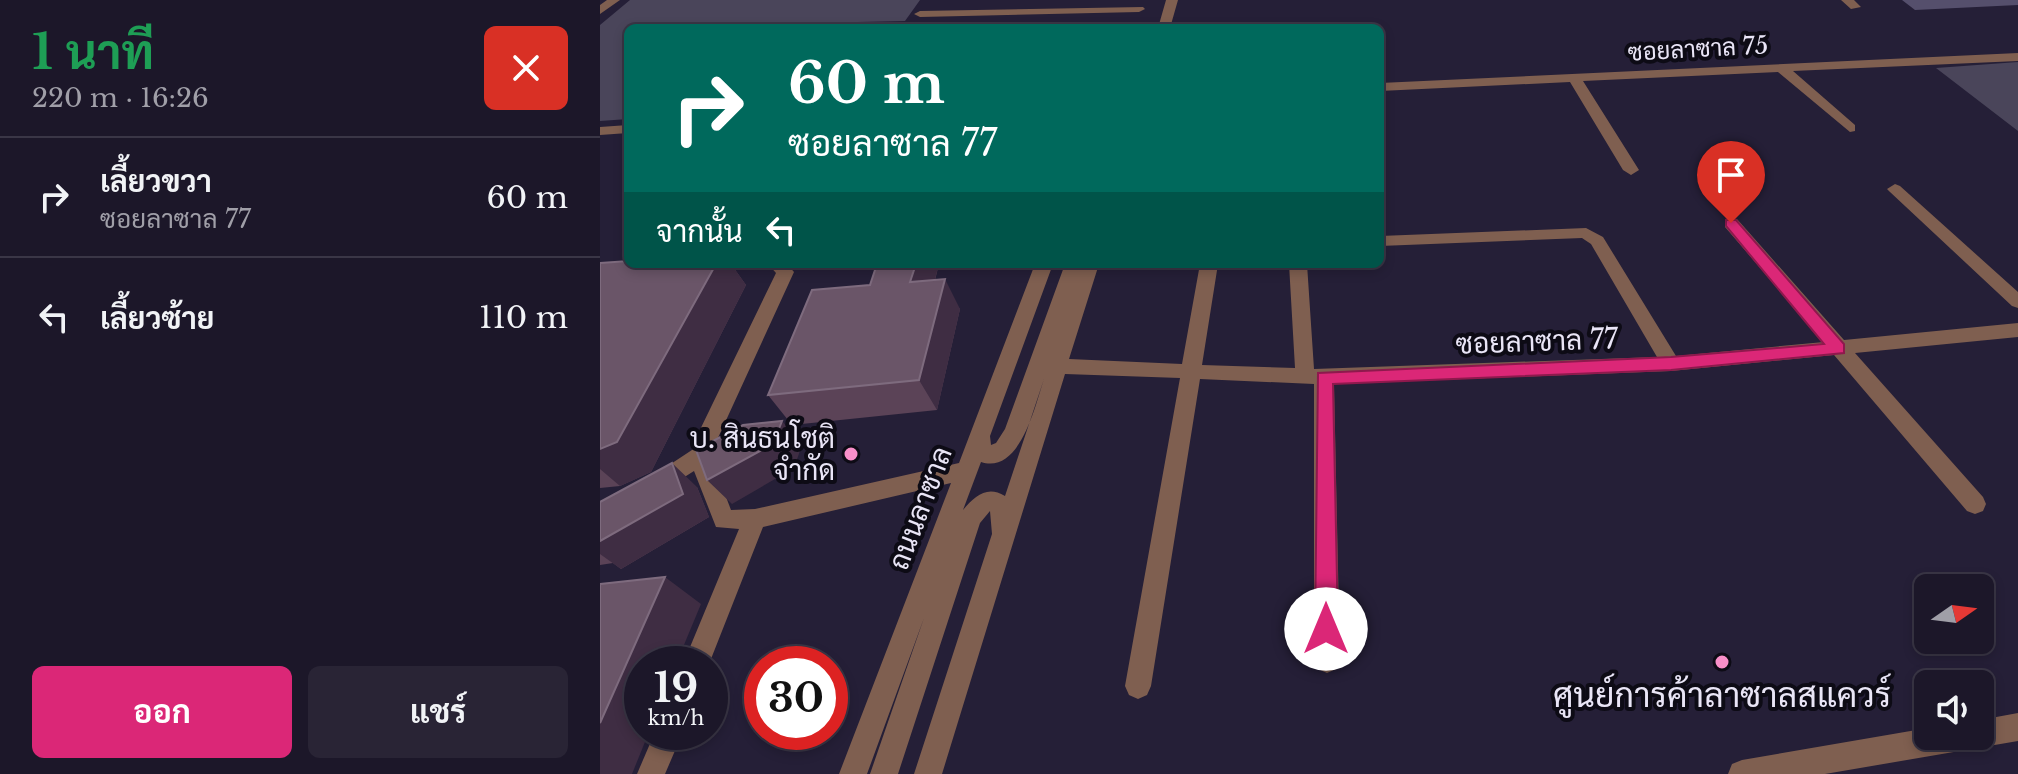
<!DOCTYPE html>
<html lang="th">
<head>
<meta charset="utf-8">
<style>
	:root { --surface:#1c1729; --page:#292435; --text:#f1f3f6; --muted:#a09fa8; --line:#3a3646; --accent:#db2777 }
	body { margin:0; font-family:"Libre Baskerville",Sarabun,serif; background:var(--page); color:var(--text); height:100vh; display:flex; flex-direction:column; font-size:30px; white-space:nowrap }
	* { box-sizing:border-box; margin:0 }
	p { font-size:26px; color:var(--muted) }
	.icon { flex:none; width:44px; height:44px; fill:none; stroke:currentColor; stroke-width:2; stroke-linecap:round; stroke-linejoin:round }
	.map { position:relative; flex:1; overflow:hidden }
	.drawer { display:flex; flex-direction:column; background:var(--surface); width:600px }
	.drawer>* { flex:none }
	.guide { position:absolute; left:24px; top:24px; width:760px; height:244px; border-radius:12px; box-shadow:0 4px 12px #0003,0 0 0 2px var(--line); background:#00695c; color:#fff; overflow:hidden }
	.needle { width:52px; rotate:76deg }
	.fabs { position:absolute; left:1314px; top:574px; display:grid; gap:16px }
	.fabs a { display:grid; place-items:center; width:80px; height:80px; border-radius:12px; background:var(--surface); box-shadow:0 4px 12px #0003,0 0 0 2px var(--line); font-size:40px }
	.speed { position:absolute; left:24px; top:646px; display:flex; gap:16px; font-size:40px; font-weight:700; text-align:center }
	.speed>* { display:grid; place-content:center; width:104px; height:104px; border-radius:50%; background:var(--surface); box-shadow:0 4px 12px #0003,0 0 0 2px var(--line); line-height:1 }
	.speed small { font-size:20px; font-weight:400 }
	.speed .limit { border:12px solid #d22; background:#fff; color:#111 }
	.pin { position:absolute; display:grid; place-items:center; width:68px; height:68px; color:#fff; margin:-82px -34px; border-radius:50% 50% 50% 0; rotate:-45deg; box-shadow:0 0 8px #0007 }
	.pin .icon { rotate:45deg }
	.me { position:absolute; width:88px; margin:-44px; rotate:0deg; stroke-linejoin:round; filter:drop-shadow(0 0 6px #0008) }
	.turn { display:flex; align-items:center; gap:28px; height:168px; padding:0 32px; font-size:36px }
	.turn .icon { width:104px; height:104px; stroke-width:2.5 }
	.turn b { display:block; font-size:56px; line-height:68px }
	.then { display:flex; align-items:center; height:76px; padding:0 32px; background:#0003; gap:16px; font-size:30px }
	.round { display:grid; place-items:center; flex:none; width:84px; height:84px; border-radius:12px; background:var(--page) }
	.headline { display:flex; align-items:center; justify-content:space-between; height:136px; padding:0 32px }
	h1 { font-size:48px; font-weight:700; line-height:60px; color:#1e9e55 }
	.button { display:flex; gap:16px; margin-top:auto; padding:16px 32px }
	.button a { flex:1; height:92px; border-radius:12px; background:var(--accent); color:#fff; font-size:32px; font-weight:700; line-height:92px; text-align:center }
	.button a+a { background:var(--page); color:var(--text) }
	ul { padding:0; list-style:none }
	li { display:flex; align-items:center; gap:24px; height:120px; padding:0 32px; border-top:2px solid var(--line) }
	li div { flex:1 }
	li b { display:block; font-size:30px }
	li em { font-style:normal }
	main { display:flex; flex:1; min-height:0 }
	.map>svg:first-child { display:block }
</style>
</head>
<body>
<main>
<section class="drawer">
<div class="headline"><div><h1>1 นาที</h1><p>220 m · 16:26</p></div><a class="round" style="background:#d93025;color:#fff"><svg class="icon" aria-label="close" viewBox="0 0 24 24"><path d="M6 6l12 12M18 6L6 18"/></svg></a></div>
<ul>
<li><svg class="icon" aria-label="right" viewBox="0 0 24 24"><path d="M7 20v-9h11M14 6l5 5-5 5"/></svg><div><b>เลี้ยวขวา</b><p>ซอยลาซาล 77</p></div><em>60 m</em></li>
<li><svg class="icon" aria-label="left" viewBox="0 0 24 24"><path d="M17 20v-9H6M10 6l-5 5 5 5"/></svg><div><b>เลี้ยวซ้าย</b></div><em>110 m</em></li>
</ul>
<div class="button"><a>ออก</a><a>แชร์</a></div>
</section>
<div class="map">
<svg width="1418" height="774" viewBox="0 0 1418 774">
	<rect width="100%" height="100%" fill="#251f37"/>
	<path fill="#4a455a" d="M30 0H320L305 21 258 22 254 28H28V119L0 121V25Z
		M1418 62V131L1336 68Z"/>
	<path fill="#554f6c" d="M1302 0H1418V5L1315 10Z"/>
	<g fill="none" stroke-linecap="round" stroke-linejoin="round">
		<path fill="#7f5f50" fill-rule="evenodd" d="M7 0H20L0 14V5Z
			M566 0H578L570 28H558Z
			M1241 0H1254L1261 7 1251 9Z
			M543 7 545 9 539 12 320 17 314 14 320 11Z
			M1418 53V61L1193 71 1255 125V131L1250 132 1178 72 983 81 1039 170 1031 175 1023 170 970 82 780 91V83Z
			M28 125V133L0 135V127Z
			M1295 184 1300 186 1418 292V308L1412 306 1290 192 1287 189Z
			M1131 218 1137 219 1244 340 1418 323V337L1255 353 1383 497 1386 504 1383 511 1375 514 1367 511 1234 355 1071 371 734 384 740 660 736 669 727 673 718 669 714 660V384L600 379 551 686 547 695 538 699 529 695 525 686 580 378 465 374 342 774H314L392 534 390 511 380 523 298 774H270L324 618 267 774H239L351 483 163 527 109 664H83L139 529 116 527 94 471 56 495 48 493 45 486 48 479 95 448V440L176 273 168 264H187L194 272 117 440 115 468 131 510 155 509 359 463 435 264H453L390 436 391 445 396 443 405 429 465 264H499L469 359 582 364 600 264H618L602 365 695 368 689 264H707L714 369 1057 357 991 244 982 238 780 246V236L986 228 1003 237 1076 356 1224 342 1125 227V219ZM445 376 405 496C387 485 375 496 363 510L381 462C421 475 436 402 445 376Z
			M1418 713V741L1225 774H1128L1132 764 1142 760 1328 728V736H1380V720Z
			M55 732H83L65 774H37Z"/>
	</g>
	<path fill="#5b4357" d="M0 263 131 264 146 285 51 472 20 486 0 488Z
		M277 264H339L335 280 360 309 337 410 192 425 168 395 270 285Z
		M97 487 109 517 21 569 13 563 0 565V502Z"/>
	<path fill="#3f2d43" d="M116 264H131L146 285 51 472 20 486 0 469V449Z
		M316 264H339L326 312 310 282Z
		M345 279 360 309 337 410 319 380Z
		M182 421 202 445 194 468 132 504 107 480Z
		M72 463 97 487 109 517 21 569 0 554V541Z
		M65 577 101 604 76 664H42V732H49L32 774H0V723Z"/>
	<path fill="#6a5568" stroke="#7e6b7e" stroke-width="2" d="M28 261V264H116L17 442 0 449V263Z
		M277 264H316L310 282 345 279 319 380 168 395 212 290 270 285Z
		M182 421 173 444 107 480 96 450 143 425Z
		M72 463 83 494 0 541V502Z
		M65 577 0 723V584Z"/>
	<path fill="#db2777" stroke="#8e194d" stroke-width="2" d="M1126 220H1136L1244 344V353L1071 370 733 384 738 629 734 636 726 640 718 636 715 629 718 373 1071 357 1224 344 1126 226Z"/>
	<g fill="#f98fc9" stroke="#0d0b15" stroke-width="3">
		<circle cx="251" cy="454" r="8"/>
		<circle cx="1122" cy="662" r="8"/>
	</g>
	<g text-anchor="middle" stroke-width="8" stroke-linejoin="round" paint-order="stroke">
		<g font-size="24" fill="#e9e5f6" stroke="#0d0b15">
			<text transform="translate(1098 49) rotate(-3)" y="8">ซอยลาซาล 75</text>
		</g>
		<g font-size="28" fill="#e9e5f6" stroke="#0d0b15">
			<text transform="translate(937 341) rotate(-2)" y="10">ซอยลาซาล 77</text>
			<text transform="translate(320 508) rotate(-69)" y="10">ถนนลาซาล</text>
		</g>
		<g font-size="28" fill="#e9e5f6" stroke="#0d0b15" text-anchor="end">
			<text x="235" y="448">บ. สินธนโชติ<tspan x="235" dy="32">จำกัด</tspan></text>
		</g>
		<g font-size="34" fill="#e9e5f6" stroke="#0d0b15">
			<text x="1122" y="707">ศูนย์การค้าลาซาลสแควร์</text>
		</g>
	</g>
</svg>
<div class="fabs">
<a><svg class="needle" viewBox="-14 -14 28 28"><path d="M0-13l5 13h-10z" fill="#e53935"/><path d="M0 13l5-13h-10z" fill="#a09fa8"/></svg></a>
<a><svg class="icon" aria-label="sound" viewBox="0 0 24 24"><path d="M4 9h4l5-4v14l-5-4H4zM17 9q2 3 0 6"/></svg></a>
</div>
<div class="speed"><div>19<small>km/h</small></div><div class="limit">30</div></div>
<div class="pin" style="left:1131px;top:223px;background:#d93025"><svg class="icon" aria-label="arrive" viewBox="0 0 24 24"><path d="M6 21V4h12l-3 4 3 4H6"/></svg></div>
<svg class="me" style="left:726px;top:629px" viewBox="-20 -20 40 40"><circle r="19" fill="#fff"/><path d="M0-13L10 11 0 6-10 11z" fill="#db2777"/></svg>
<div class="guide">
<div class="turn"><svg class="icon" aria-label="right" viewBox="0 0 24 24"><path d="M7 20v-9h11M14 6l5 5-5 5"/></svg><div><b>60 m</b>ซอยลาซาล 77</div></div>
<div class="then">จากนั้น<svg class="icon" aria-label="left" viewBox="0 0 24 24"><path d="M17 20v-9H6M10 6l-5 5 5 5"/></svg></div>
</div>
</div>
</main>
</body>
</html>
